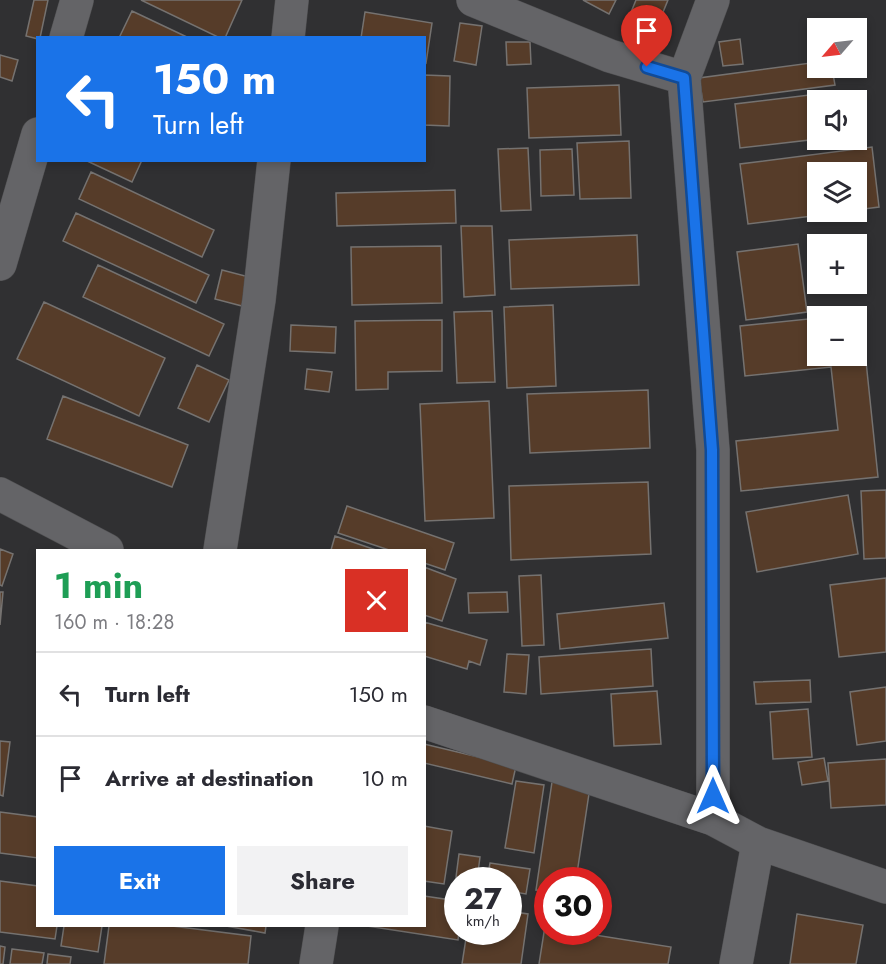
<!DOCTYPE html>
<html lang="en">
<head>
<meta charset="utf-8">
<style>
	:root { --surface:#fff; --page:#f2f2f3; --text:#2b2b33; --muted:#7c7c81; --line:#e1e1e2; --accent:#1a73e8 }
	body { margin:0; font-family:Jost,sans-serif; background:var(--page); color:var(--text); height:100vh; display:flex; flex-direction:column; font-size:22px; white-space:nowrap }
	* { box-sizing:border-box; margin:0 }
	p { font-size:20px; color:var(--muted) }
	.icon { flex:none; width:33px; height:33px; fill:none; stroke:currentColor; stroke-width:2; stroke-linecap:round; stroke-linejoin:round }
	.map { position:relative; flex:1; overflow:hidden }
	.details { position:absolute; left:36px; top:549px; width:390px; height:378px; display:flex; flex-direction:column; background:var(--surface); border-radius:0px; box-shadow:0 3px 9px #0003 }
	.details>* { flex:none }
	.guide { position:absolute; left:36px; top:36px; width:390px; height:126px; border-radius:0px; box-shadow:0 3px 9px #0003; background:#1a73e8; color:#fff; overflow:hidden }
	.needle { width:39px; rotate:242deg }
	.tools { position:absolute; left:807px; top:18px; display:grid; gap:12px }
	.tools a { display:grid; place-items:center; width:60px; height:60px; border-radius:0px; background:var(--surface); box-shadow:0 3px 9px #0003; font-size:30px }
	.speed { position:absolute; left:444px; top:867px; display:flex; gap:12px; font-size:30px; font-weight:700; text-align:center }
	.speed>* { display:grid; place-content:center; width:78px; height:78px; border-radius:50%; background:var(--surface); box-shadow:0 3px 9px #0003; line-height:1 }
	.speed small { font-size:15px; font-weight:400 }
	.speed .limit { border:9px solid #d22; background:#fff; color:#111 }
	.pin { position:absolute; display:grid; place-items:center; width:51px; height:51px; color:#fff; margin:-62px -26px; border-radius:50% 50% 50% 0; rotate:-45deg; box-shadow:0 0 6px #0007 }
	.pin .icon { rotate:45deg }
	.me { position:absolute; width:66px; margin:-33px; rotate:0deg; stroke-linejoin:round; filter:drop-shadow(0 0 4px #0008) }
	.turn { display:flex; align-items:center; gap:21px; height:126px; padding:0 18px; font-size:27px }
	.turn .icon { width:78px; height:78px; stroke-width:2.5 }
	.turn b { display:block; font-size:42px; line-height:51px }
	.round { display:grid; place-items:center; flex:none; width:63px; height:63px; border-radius:0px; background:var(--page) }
	.summary { display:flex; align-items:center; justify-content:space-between; height:102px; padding:0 18px }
	h1 { font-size:36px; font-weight:700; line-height:45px; color:#1e9e55 }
	.primary-button { display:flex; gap:12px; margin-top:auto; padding:12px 18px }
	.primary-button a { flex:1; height:69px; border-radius:0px; background:var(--accent); color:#fff; font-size:24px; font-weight:700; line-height:69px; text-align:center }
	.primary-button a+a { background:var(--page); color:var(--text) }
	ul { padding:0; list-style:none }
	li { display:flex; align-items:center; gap:18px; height:84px; padding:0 18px; border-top:2px solid var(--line) }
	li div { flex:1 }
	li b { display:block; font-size:22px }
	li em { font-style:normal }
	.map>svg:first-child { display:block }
</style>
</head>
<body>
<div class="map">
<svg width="886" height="964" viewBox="0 0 886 964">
	<rect width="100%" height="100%" fill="#303032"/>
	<path fill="#563c29" stroke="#757270" stroke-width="1.5" d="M34 0H48L40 38H38V39L26 36Z
		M141 0H242L225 38H220Z
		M583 0H616L609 14Z
		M636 0H668L652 39 625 27Z
		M132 11 189 38H119Z
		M365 12 432 23 426 63 424 62V38H361Z
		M460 23 482 26 476 65 454 61Z
		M740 39 743 64 723 66 719 42Z
		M506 42H530L531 64 507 65Z
		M0 55 18 60 12 81 0 77Z
		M818 62V68H832L835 85 703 102 699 78Z
		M424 75 450 76 449 126 424 125Z
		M619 85 621 135 529 138 527 88Z
		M834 92 835 100H818V139L740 148 735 104Z
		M629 141 631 198 580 199 577 143Z
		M872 147 879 207 856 210V172H818V212H845L748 224 740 164Z
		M528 148 531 210 501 211 498 149Z
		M572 149 574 195 541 196 540 150Z
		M85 160H142L132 182Z
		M91 172 214 230 202 257 79 199Z
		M455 190 456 223 337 226 336 193Z
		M76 213 209 275 196 303 63 241Z
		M461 226H492L495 295 464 297Z
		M637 235 639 285 511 289 509 240Z
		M798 244 807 312 746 320 737 252Z
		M441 246 442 303 352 305 351 247Z
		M98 265 224 324 209 356 83 297Z
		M222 270 249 277 242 306 215 299Z
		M44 302 165 358 139 416 17 359Z
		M553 305 556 386 507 388 504 307Z
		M492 311 495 382 457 383 454 312Z
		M861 313 878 477 741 491 736 441 838 430 831 367 745 376 740 326 818 318V356H856V316H827Z
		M442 320V371L388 372V389L356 390 355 321Z
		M291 325 336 327 335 353 290 351Z
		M197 365 229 380 209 422 178 408Z
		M307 369 332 372 329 392 305 389Z
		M648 390 650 448 530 453 527 394Z
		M63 396 188 445 172 487 47 439Z
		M489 401 494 518 425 521 420 404Z
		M648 482 651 554 511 560 509 486Z
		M886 490V558L864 559 861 491Z
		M848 495 858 554 757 572 746 512Z
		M347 506 454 543 445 570 424 563V550H389L338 533Z
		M335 536 376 550H331Z
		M0 549 13 554 2 586 0 585Z
		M424 567 456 579 442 621 424 615Z
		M541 575 544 645 522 646 519 576Z
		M886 578V652L839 657 830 585Z
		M0 592H3L0 625Z
		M507 592 508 612 469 613 468 593Z
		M664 603 668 638 560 649 557 614Z
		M424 622 487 640 480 665 469 661 467 669 424 656Z
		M651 649 653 686 541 694 539 657Z
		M507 654 529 655 526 694 504 692Z
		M810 680 811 702 756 704 754 682Z
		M886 687V741L857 745 850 692Z
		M657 691 661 744 614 746 611 694Z
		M808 709 812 757 773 759 770 712Z
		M0 741 10 742 3 796 0 795Z
		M424 744 516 766 512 784 424 763Z
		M824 758 828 781 802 785 798 762Z
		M886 759V805L831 808 828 763Z
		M516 781 544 785 534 853 505 848Z
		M552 782 590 787 576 880H548V891L536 890Z
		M0 812 38 817V858L0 853Z
		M424 826 452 831 444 884 424 881Z
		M459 854 480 857 477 880 456 877Z
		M490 863 530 869 526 894 508 891V880H487Z
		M0 881 38 886V926H57L55 939 0 932Z
		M424 896 458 901V932H459L458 940 367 926H424Z
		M508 911 528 914 521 964H462L467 932H508Z
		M797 914 863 925 856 964H790Z
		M64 926H102L98 952 61 946Z
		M109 926H172L251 936 248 964H104Z
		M226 926H266L265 933Z
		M545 926 548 927V932H576L671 947 668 964H539Z
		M0 946 5 947 3 964H0Z
		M12 949 44 953 42 964H10Z
		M48 954 71 957 70 964H47Z"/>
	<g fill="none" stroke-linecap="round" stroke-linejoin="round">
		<defs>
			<path id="minor" d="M473 0 610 56 684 78
				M713 0 684 78 713 450V819
				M66 38 77 0
				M288 38 292 0
				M0 264 38 134
				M0 494 107 550
				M220 550 259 300 274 160
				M424 722 713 819 758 843 886 887
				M316 964 322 926
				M736 964 758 843"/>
		</defs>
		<use href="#minor" stroke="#4f4f51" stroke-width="34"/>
		<use href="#minor" stroke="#646467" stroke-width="33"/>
	</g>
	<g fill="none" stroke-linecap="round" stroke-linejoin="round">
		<defs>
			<path id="route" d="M647 67 684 78 712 450 713 796"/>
		</defs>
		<use href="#route" stroke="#114b97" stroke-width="15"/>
		<use href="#route" stroke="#1a73e8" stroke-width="10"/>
	</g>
</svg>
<div class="tools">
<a><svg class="needle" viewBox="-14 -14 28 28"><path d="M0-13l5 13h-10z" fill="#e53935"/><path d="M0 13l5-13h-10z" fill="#7c7c81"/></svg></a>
<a><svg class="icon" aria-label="sound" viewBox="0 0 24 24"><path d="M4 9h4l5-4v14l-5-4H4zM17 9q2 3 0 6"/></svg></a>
<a><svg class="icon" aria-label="layers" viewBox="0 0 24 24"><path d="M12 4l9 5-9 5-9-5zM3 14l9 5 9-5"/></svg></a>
<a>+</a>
<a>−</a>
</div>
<div class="speed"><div>27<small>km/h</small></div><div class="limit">30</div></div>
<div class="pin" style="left:647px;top:67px;background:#d93025"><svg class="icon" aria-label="arrive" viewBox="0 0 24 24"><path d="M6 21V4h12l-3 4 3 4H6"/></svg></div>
<svg class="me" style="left:713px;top:796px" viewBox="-20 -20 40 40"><path d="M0-17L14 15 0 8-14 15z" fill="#1a73e8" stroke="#fff" stroke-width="4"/></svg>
<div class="guide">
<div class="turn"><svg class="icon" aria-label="left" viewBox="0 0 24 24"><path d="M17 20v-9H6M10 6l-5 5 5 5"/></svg><div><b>150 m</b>Turn left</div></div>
</div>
<section class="details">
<div class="summary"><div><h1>1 min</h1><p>160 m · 18:28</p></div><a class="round" style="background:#d93025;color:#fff"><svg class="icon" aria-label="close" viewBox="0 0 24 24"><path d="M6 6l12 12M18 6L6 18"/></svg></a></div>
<ul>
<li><svg class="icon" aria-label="left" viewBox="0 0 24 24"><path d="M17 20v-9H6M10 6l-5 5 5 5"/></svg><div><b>Turn left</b></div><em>150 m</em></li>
<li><svg class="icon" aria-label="arrive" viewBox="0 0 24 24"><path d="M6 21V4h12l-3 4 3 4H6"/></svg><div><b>Arrive at destination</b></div><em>10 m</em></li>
</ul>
<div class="primary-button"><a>Exit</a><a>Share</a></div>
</section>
</div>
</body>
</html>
